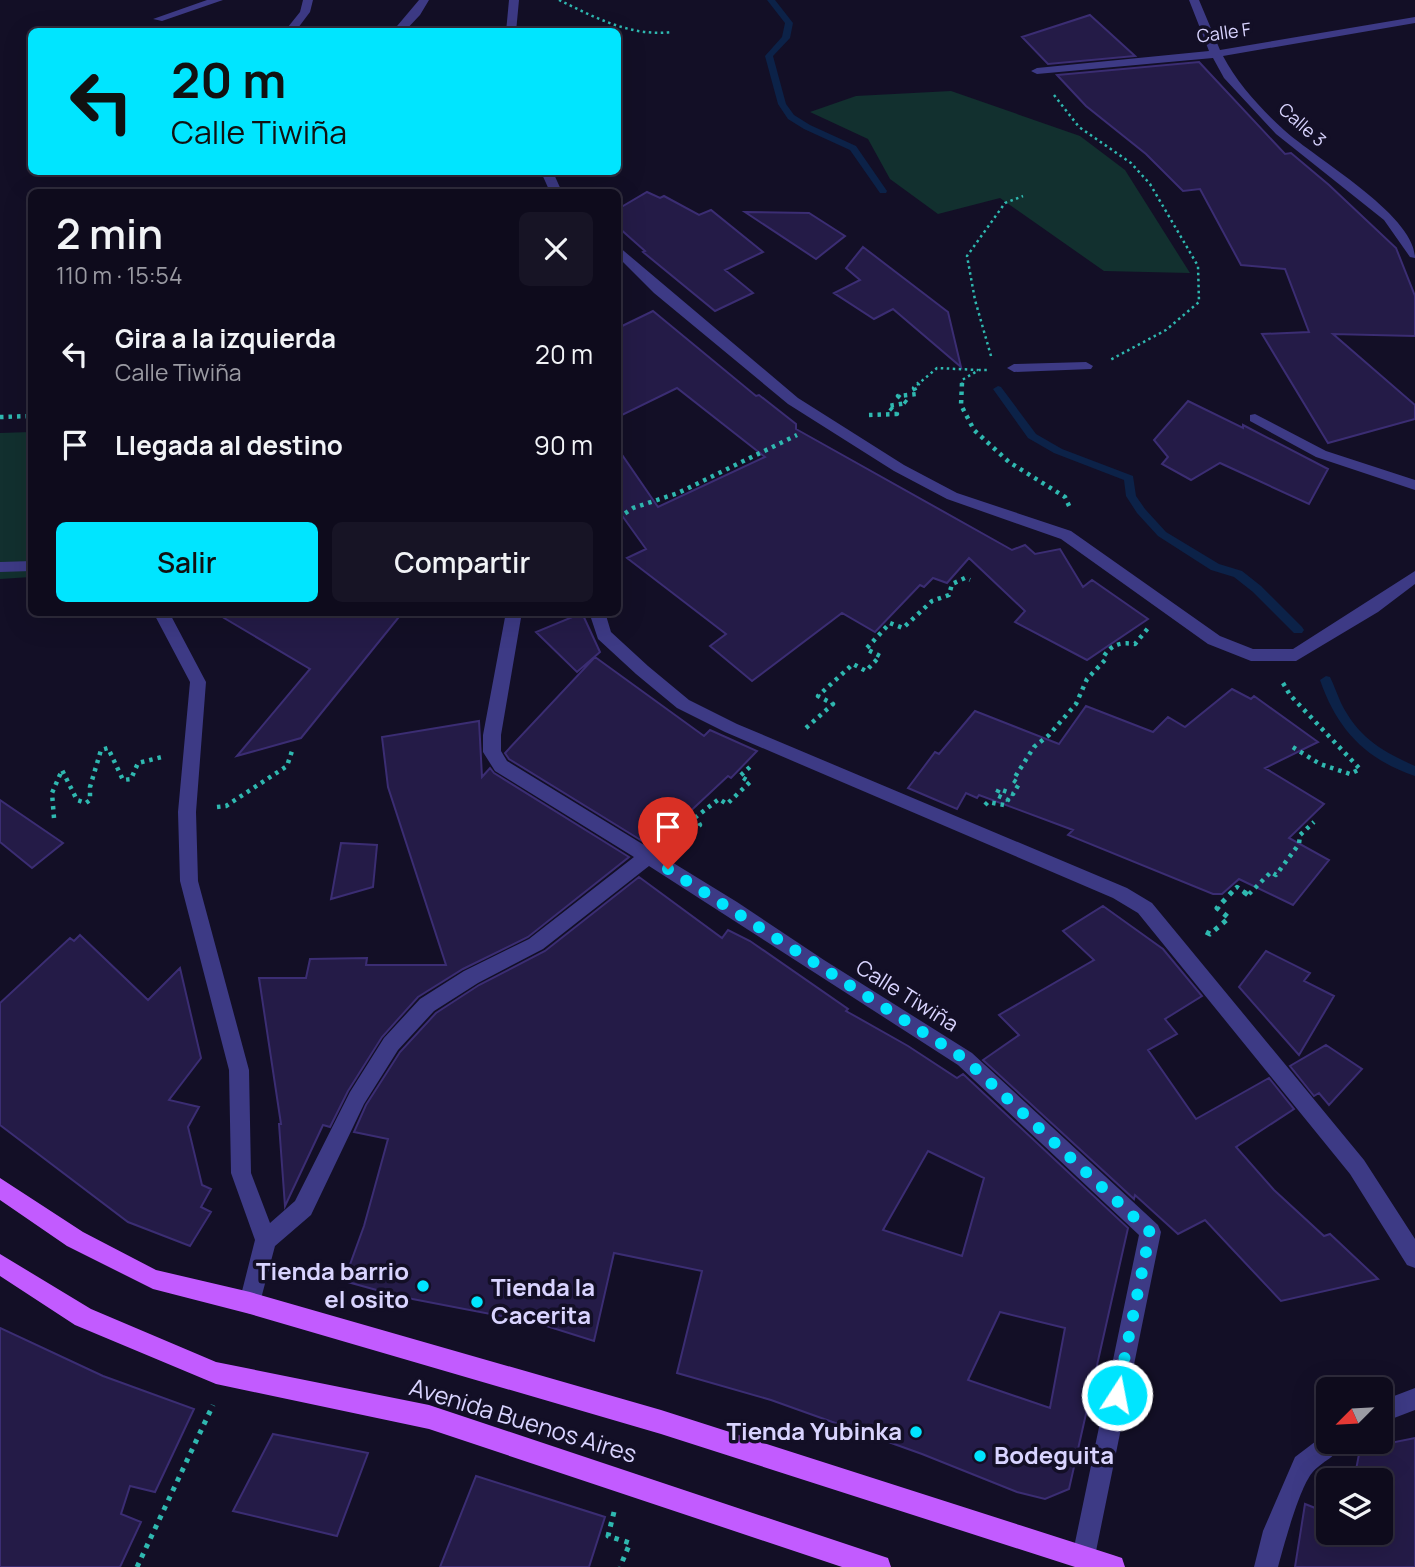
<!DOCTYPE html>
<html lang="es">
<head>
<meta charset="utf-8">
<style>
	:root { --surface:#0e0b1c; --page:#171425; --text:#f1f3f6; --muted:#9b9ba3; --line:#2e2b3b; --accent:#00e5ff }
	body { margin:0; font-family:Manrope,sans-serif; background:var(--page); color:var(--text); height:100vh; display:flex; flex-direction:column; font-size:26px; white-space:nowrap }
	* { box-sizing:border-box; margin:0 }
	p { font-size:23px; color:var(--muted) }
	.icon { flex:none; width:38px; height:38px; fill:none; stroke:currentColor; stroke-width:2; stroke-linecap:round; stroke-linejoin:round }
	.map { position:relative; flex:1; overflow:hidden }
	.details { position:absolute; left:28px; top:189px; width:593px; height:427px; display:flex; flex-direction:column; background:var(--surface); border-radius:10px; box-shadow:0 7px 28px #0002,0 0 0 2px var(--line) }
	.details>* { flex:none }
	.banner { position:absolute; left:28px; top:28px; width:593px; height:147px; border-radius:10px; box-shadow:0 7px 28px #0002,0 0 0 2px var(--line); background:#00e5ff; color:#111; overflow:hidden }
	.needle { width:46px; rotate:246deg }
	.controls { position:absolute; left:1316px; top:1377px; display:grid; gap:14px }
	.controls a { display:grid; place-items:center; width:77px; height:77px; border-radius:10px; background:var(--surface); box-shadow:0 7px 28px #0002,0 0 0 2px var(--line); font-size:35px }
	.pin { position:absolute; display:grid; place-items:center; width:60px; height:60px; color:#fff; margin:-72px -30px; border-radius:50% 50% 50% 0; rotate:-45deg; box-shadow:0 0 7px #0007 }
	.pin .icon { rotate:45deg }
	.me { position:absolute; width:77px; margin:-38px; rotate:11deg; stroke-linejoin:round; filter:drop-shadow(0 0 5px #0008) }
	.turn { display:flex; align-items:center; gap:24px; height:147px; padding:0 28px; font-size:32px }
	.turn .icon { width:91px; height:91px; stroke-width:2.5 }
	.turn b { display:block; font-size:49px; line-height:60px }
	.round { display:grid; place-items:center; flex:none; width:74px; height:74px; border-radius:10px; background:var(--page) }
	.summary { display:flex; align-items:center; justify-content:space-between; height:119px; padding:0 28px }
	h1 { font-size:42px; font-weight:600; line-height:52px }
	.cta { display:flex; gap:14px; margin-top:auto; padding:14px 28px }
	.cta a { flex:1; height:80px; border-radius:10px; background:var(--accent); color:#111; font-size:28px; font-weight:600; line-height:80px; text-align:center }
	.cta a+a { background:var(--page); color:var(--text) }
	ul { padding:0; list-style:none }
	li { display:flex; align-items:center; gap:21px; height:91px; padding:0 28px }
	li div { flex:1 }
	li b { display:block; font-size:26px }
	li em { font-style:normal }
	.map>svg:first-child { display:block }
</style>
</head>
<body>
<div class="map">
<svg width="1415" height="1567" viewBox="0 0 1415 1567">
	<rect width="100%" height="100%" fill="#130f26"/>
	<path fill="#12302f" d="M951 91 1080 136 1125 170 1190 273 1104 271 1000 198 938 214 890 179 868 139 810 112 856 96Z
		M31 432V577L0 579V433Z"/>
	<g fill="none" stroke-linecap="round" stroke-linejoin="round">
		<path fill="#0c2248" fill-rule="evenodd" d="M767 0H775L793 23 790 38 773 56 786 104 794 115 810 125 856 146 887 191 886 193H880L850 150 804 129 788 119 778 104 765 56 782 37 785 23Z
			M998 386 1001 387 1036 434 1062 449 1133 476 1136 496 1145 509 1166 532 1219 564 1242 571 1261 586 1302 627 1304 630 1302 633H1294L1253 592 1234 577 1211 570 1158 536 1137 513 1126 496 1124 480 1054 453 1028 438 993 389Z
			M1326 676 1330 677C1334 685 1337 694 1341 703 1358 737 1381 751 1415 766V776C1365 759 1337 729 1320 680Z"/>
	</g>
	<path fill="#241b47" stroke="#3b2d73" stroke-width="2" fill-rule="evenodd" d="M1090 15 1135 56 1048 64 1022 37Z
		M1199 62 1285 154 1291 153 1329 185 1396 248 1415 296V336L1333 334 1415 405V419L1328 443 1262 334 1309 332 1285 269 1241 265 1200 189 1183 191 1146 154 1086 106 1057 75Z
		M647 192 660 198 664 196 699 215 711 210 763 252 725 270 753 293 715 311 643 252 645 251 618 227V209Z
		M745 212 809 213 845 236 816 259Z
		M863 247 948 312 961 367 893 309 874 319 834 293 860 280 846 268Z
		M653 311 756 396 759 395 796 424V429L1012 550 1025 545 1035 554 1060 549 1083 587 1092 580 1148 619 1087 660 1015 622 1025 611 969 558 947 583 933 578 924 587 920 585 875 632 842 613 752 681 710 646 726 634 627 558 646 549 618 510V449L658 507 765 457 677 388 618 417V328Z
		M1188 401 1243 428V425L1328 469 1309 504 1220 463 1191 480 1162 464 1168 457 1154 440Z
		M214 612H403L301 738 237 756 310 669Z
		M582 613 600 652 577 672 536 632Z
		M595 657 704 736 710 730 757 751 731 778 728 776 652 847 509 759 505 753Z
		M1232 689 1251 699 1254 696 1318 742 1265 768 1324 804 1289 838 1329 860 1293 905 1239 879 1222 894H1213L1068 835 1073 830 979 795 977 798 966 793 957 809 908 788 935 752 939 754 975 711 1059 744 1086 706 1153 732 1168 717 1185 727Z
		M479 721 482 777 490 768 494 773 629 857 528 937 463 969 418 997 382 1037 348 1091 330 1127 323 1125 285 1206 279 1124H281L259 978H306L310 959 367 958 366 965H446L388 787 382 737Z
		M0 800 63 843 32 868 0 842Z
		M341 843 377 845 373 887 331 899Z
		M639 877 722 938 728 930 750 941 848 1009 846 1011 908 1046 957 1078 963 1074 1128 1228 1069 1489 1045 1499 1017 1492 922 1454 771 1400 677 1373 702 1271 614 1253 594 1341 537 1323 402 1297 344 1281 364 1226 388 1139 354 1132 366 1105 400 1052 436 1013 479 985 545 951ZM928 1151 984 1178 962 1256 883 1230ZM1000 1312 1065 1328 1050 1408 968 1380Z
		M1103 906 1163 949 1202 996 1165 1019 1177 1034 1148 1050 1196 1119 1269 1078 1294 1109 1236 1147 1274 1190 1324 1236 1330 1234 1378 1279 1281 1301 1205 1220 1178 1234 1135 1195 1134 1199 983 1060 1019 1035 999 1015 1094 960 1063 931Z
		M80 935 148 1000 180 968 201 1058 169 1100 199 1107 188 1127 202 1185 211 1189 201 1207 211 1212 190 1246 128 1222 0 1125V1003L70 938 74 941Z
		M1266 951 1310 973 1304 981 1334 996 1299 1055 1239 987Z
		M1326 1045 1362 1069 1329 1105 1319 1093 1314 1096 1290 1066Z
		M0 1328 103 1376 194 1409 155 1492 130 1486 121 1514 141 1522 120 1567H0Z
		M273 1434 368 1453 337 1536 233 1511Z
		M1415 1438V1567H1295L1305 1504 1328 1513V1533H1381V1480H1354L1360 1449Z
		M476 1476 605 1517 589 1567H440Z"/>
	<g fill="none" stroke-linecap="round" stroke-linejoin="round">
		<path stroke="#2fb8b0" stroke-width="2.5" stroke-dasharray="2.5 3.5" stroke-linecap="butt" d="M559 0C594 17 631 37 671 32
			M1054 95 1079 127 1131 163 1150 184 1198 266 1199 302 1166 330 1110 360
			M991 356 975 300 967 256 1005 203 1023 196
			M917 385 937 368 978 370
			M962 385V380L979 370H989"/>
		<path stroke="#2fb8b0" stroke-width="4.5" stroke-dasharray="3.5 5" stroke-linecap="butt" d="M962 383 961 405 974 430 1009 462 1065 497 1070 508
			M869 415 897 414 888 406 907 403 898 396 917 394 914 388 919 383
			M0 417 32 416
			M618 518 633 508 678 493 797 435
			M1283 683 1290 695 1360 769 1350 774 1320 764 1291 746
			M806 728 833 704 818 696 853 664 866 671 880 656 866 649 890 623 903 628 932 601 949 595 952 584 965 578 970 580
			M985 805 988 802 1004 805 1008 800 996 795 999 789 1013 794 1019 784 1013 780 1034 747 1049 735 1076 704 1087 679 1105 660 1104 656C1112 644 1121 642 1135 644L1149 627
			M217 807 226 806 287 766 293 748
			M54 818 52 793 62 770 77 800 86 803 90 800V787L101 750 108 748 123 780 131 779 138 763 162 757
			M672 836 675 834 684 839 700 825 696 817 719 799 727 804 750 782 740 776 752 765
			M1230 894 1237 887 1247 894
			M1249 894 1271 872 1276 875 1299 844 1300 835 1314 822"/>
		<path stroke="#2fb8b0" stroke-width="5" stroke-dasharray="4.5 6" stroke-linecap="butt" d="M1244 892 1248 895 1251 892
			M1206 932 1210 934 1229 918 1217 908 1232 892
			M614 1512 608 1536 630 1543 620 1567
			M137 1567 213 1405"/>
		<path fill="#3d3a85" fill-rule="evenodd" d="M207 0H223L162 21 153 19Z
			M303 0H313L310 12 295 32H284L300 12Z
			M419 0H429L420 15 404 32H392Z
			M509 0H519L516 32H506Z
			M1189 0H1199L1220 50 1415 17V23L1223 56C1237 83 1261 109 1284 130 1316 159 1415 215 1415 258L1410 257 1384 220 1276 134 1224 78 1213 58 1037 74 1031 71 1037 68 1209 51Z
			M541 172H553L562 192H550Z
			M618 246 798 398 904 465 957 493 1071 531 1220 636 1253 649H1293L1415 571V584L1378 612 1296 661H1251L1208 644 1061 539 947 499 894 471 788 404 654 293 618 257Z
			M1086 362 1093 366 1091 369 1014 372 1007 368 1014 364Z
			M1255 414 1326 451 1415 480V490L1316 457 1250 421V415Z
			M32 561V571L0 572V562Z
			M153 612H169L206 682 196 812 198 881 249 1070 251 1173 270 1223 295 1201 350 1092 384 1038 420 999 464 971 529 939 634 857 495 771 483 752V735L506 612H522L501 735V751L507 761 737 902 824 960 972 1053 1158 1225 1161 1232 1093 1566H1075L1072 1557 1139 1235 958 1065 649 866 543 949 478 983 434 1011 398 1050 364 1104 311 1215 275 1246 258 1310 250 1314 242 1310 239 1303 255 1240 231 1173 229 1070 180 881 178 812 190 682Z
			M589 612H605L611 632 648 666 689 700 737 724 1127 888 1152 903 1364 1160 1415 1239V1268L1407 1265 1350 1174 1138 913 1113 898 725 732 677 708 636 674 598 639Z
			M1415 1388V1410L1381 1423V1401Z
			M1328 1432V1442H1344C1337 1457 1322 1461 1312 1473 1299 1489 1284 1545 1278 1567H1254L1263 1531 1295 1457Z"/>
		<path fill="#c25bff" fill-rule="evenodd" d="M0 1178 83 1232 156 1270 250 1292 661 1410 1113 1555 1122 1558 1125 1567H1075L661 1434 250 1314 153 1289 67 1246 0 1200Z
			M0 1254 91 1309 216 1362 429 1405 888 1558 891 1567H842L429 1429 216 1384 75 1325 0 1276Z"/>
	</g>
	<g fill="none" stroke-linecap="round" stroke-linejoin="round">
		<path stroke="#00e5ff" stroke-width="12" stroke-dasharray="0 21.6" d="M668 869 965 1059 1150 1232 1117 1395"/>
	</g>
	<g fill="#00e5ff" stroke="#130f26" stroke-width="2.5">
		<circle cx="423" cy="1286" r="7"/>
		<circle cx="477" cy="1302" r="7"/>
		<circle cx="916" cy="1432" r="7"/>
		<circle cx="980" cy="1456" r="7"/>
	</g>
	<g text-anchor="middle" stroke-width="7" stroke-linejoin="round" paint-order="stroke">
		<g font-size="18" fill="#d9d4ff" stroke="#130f26">
			<text transform="translate(1224 33) rotate(-8)" y="6">Calle F</text>
			<text transform="translate(1302 125) rotate(41)" y="6">Calle 3</text>
		</g>
		<g font-size="21" fill="#d9d4ff" stroke="#130f26">
			<text transform="translate(907 996) rotate(32)" y="7">Calle Tiwiña</text>
		</g>
		<g font-size="24" font-weight="bold" fill="#d9d4ff" stroke="#130f26" text-anchor="end">
			<text x="409" y="1280">Tienda barrio<tspan x="409" dy="28">el osito</tspan></text>
			<text x="491" y="1296" text-anchor="start">Tienda la<tspan x="491" dy="28">Cacerita</tspan></text>
			<text x="902" y="1440">Tienda Yubinka</text>
			<text x="994" y="1464" text-anchor="start">Bodeguita</text>
		</g>
		<g font-size="24" fill="#d9d4ff" stroke="#130f26">
			<text transform="translate(523 1421) rotate(17)" y="8">Avenida Buenos Aires</text>
		</g>
	</g>
</svg>
<div class="controls">
<a><svg class="needle" viewBox="-14 -14 28 28"><path d="M0-13l5 13h-10z" fill="#e53935"/><path d="M0 13l5-13h-10z" fill="#9b9ba3"/></svg></a>
<a><svg class="icon" aria-label="layers" viewBox="0 0 24 24"><path d="M12 4l9 5-9 5-9-5zM3 14l9 5 9-5"/></svg></a>
</div>
<div class="pin" style="left:668px;top:869px;background:#d93025"><svg class="icon" aria-label="arrive" viewBox="0 0 24 24"><path d="M6 21V4h12l-3 4 3 4H6"/></svg></div>
<svg class="me" style="left:1117px;top:1395px" viewBox="-20 -20 40 40"><circle r="17" fill="#00e5ff" stroke="#fff" stroke-width="3"/><path d="M0-11L8 9 0 5-8 9z" fill="#fff"/></svg>
<div class="banner">
<div class="turn"><svg class="icon" aria-label="left" viewBox="0 0 24 24"><path d="M17 20v-9H6M10 6l-5 5 5 5"/></svg><div><b>20 m</b>Calle Tiwiña</div></div>
</div>
<section class="details">
<div class="summary"><div><h1>2 min</h1><p>110 m · 15:54</p></div><a class="round"><svg class="icon" aria-label="close" viewBox="0 0 24 24"><path d="M6 6l12 12M18 6L6 18"/></svg></a></div>
<ul>
<li><svg class="icon" aria-label="left" viewBox="0 0 24 24"><path d="M17 20v-9H6M10 6l-5 5 5 5"/></svg><div><b>Gira a la izquierda</b><p>Calle Tiwiña</p></div><em>20 m</em></li>
<li><svg class="icon" aria-label="arrive" viewBox="0 0 24 24"><path d="M6 21V4h12l-3 4 3 4H6"/></svg><div><b>Llegada al destino</b></div><em>90 m</em></li>
</ul>
<div class="cta"><a>Salir</a><a>Compartir</a></div>
</section>
</div>
</body>
</html>
